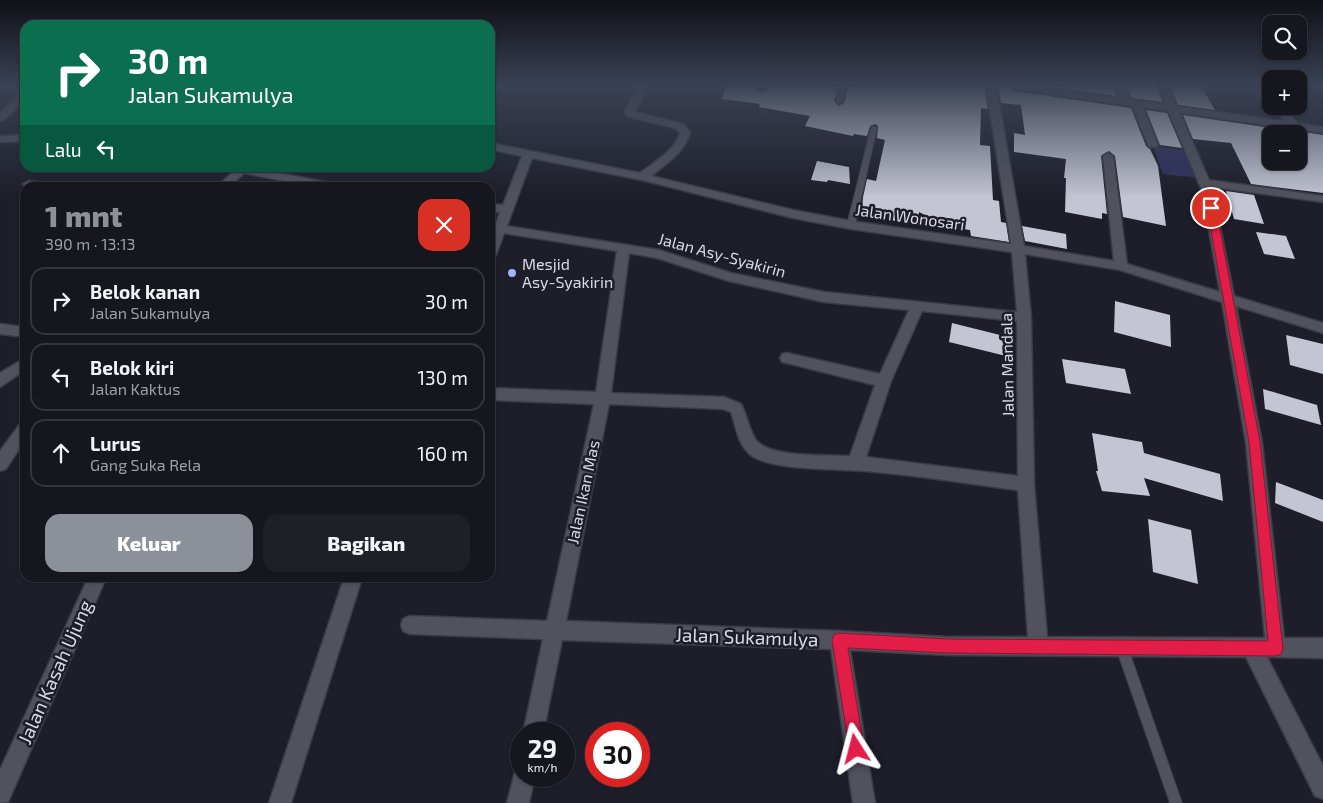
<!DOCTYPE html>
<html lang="id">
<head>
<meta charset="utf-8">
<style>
	:root { --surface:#16161f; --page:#1f1f28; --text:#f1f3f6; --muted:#9e9fa4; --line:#35353d; --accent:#8c9099 }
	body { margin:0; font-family:"Exo 2",sans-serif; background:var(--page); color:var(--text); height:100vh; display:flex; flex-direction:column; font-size:19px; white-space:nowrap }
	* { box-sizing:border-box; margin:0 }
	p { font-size:16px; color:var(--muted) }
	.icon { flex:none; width:28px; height:28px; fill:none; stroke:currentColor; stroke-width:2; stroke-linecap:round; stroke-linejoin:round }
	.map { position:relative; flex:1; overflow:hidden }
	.details { position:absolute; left:20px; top:182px; width:475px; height:400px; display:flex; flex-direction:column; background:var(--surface); border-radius:15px; box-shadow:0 1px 4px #0004,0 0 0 1px var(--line) }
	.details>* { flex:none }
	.guide { position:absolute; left:20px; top:20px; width:475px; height:152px; border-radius:15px; box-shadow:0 1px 4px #0004,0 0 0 1px var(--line); background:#0b6e4f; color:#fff; overflow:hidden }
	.tools { position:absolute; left:1262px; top:15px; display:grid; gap:10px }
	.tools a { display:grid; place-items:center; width:45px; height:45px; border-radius:10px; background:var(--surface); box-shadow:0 1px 4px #0004,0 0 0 1px var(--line); font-size:25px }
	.speed { position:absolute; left:510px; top:722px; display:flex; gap:10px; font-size:25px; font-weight:700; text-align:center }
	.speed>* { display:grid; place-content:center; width:65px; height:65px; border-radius:50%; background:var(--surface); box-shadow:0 1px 4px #0004,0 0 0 1px var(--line); line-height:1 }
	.speed small { font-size:12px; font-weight:400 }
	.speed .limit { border:8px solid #d22; background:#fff; color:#111 }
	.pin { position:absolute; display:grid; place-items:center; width:42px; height:42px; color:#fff; margin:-21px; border:2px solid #fff; border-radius:50%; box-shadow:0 1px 5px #0007 }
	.me { position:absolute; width:55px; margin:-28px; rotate:351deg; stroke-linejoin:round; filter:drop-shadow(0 0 4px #0008) }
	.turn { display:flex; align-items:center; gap:18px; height:105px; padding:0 25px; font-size:22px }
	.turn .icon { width:65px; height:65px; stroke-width:2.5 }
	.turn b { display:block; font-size:35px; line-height:42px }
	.then { display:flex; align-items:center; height:48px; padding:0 25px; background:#0003; gap:10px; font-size:19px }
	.round { display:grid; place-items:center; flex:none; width:52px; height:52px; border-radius:15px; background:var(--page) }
	.headline { display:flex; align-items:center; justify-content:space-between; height:85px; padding:0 25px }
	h1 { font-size:30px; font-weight:800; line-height:38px; color:var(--accent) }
	.button { display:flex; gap:10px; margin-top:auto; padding:10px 25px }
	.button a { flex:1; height:58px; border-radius:15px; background:var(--accent); color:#fff; font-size:20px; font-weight:800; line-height:58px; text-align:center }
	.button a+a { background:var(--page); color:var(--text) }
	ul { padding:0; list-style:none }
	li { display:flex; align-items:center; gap:15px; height:68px; margin:0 10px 8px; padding:0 15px; border:2px solid var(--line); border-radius:15px }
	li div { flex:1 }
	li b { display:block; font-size:19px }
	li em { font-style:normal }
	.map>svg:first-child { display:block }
</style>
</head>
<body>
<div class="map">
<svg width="1323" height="803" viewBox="0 0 1323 803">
	<rect width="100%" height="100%" fill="#1d1e29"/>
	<path fill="#2f305d" d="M1153 146 1186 150 1199 178 1163 174Z"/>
	<path fill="#c3c5d3" d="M726 86H755L758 92 766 91 769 86H839L834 101 838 106 844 103 849 86H984L988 109 981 108 980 145 990 146 993 200 999 201 1001 222 1006 223 1009 242 971 236 970 230 949 227 919 212 918 224 868 217 870 210 862 209 863 197 867 179 876 181 885 140 877 138 878 126 875 124 870 126 867 136 854 134 853 136 805 126 810 116 759 107 760 104 722 99Z
		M998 86H1007L1014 91 1131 108 1146 146 1150 149 1158 166 1166 226 1123 217 1115 156 1109 151 1101 156 1107 214 1102 213V219L1065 212 1066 178H1064L1066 159 1014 152V133L1025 135 1021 105 1001 103Z
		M1047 86H1113L1116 96Z
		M1127 86H1156L1163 102 1131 98Z
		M1170 86H1201L1215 110 1178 105Z
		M1146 110 1167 113 1182 148 1160 145Z
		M1183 115 1271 128V161H1299V131L1323 135V193L1251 184 1231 143 1193 139Z
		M817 161 849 167 850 184 828 180 827 182 811 180Z
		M1226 191 1254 195 1264 224 1234 219Z
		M1022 226 1066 234 1067 249 1025 241Z
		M1256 232 1286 236 1295 259 1264 254Z
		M1115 301 1170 315 1171 347 1114 332Z
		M952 323 1008 337 1006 356 949 342Z
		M1286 335 1323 344V374L1290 365Z
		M1062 359 1125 369 1131 394 1066 383Z
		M1263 389 1317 405 1321 425 1265 409Z
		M1092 433 1142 442 1144 453 1220 474 1223 501 1144 478 1150 496 1102 491 1096 471H1098Z
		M1276 482 1323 500V522L1275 503Z
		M1148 519 1191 530 1198 584 1153 572Z"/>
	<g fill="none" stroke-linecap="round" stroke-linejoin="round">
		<defs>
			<path id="lane" d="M841 86H847L842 102 839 104 836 102Z
				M874 126 877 128 855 225 851 227 847 225 871 128Z
				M1122 642 1126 644 1128 648 1182 803H1170L1116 648 1118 644Z"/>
			<path id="street" d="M0 86 25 87V100L4 120 0 121V113L22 93 0 91Z
				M490 86H497L499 88 493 98 490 99Z
				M638 86H648L635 112 683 124 690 132C686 151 666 164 651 176L793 210 851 221 1011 244 986 86H996L1024 246 1114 261 1103 156 1108 153 1113 156 1127 264 1220 292 1202 191 1158 86H1168L1209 180 1323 196V202L1212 187 1234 296 1323 323V333L1236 306 1262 443 1284 638H1323V658L1267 657 1323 766V799L1315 796 1246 657 948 655 850 650 875 803H853L831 649 562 640 543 734H523L543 639 410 634 403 631 401 625 403 619 410 616 547 621 594 404 490 400V388L596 392 617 251 504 233 496 255 490 259V239L500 212H490V204L503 205 522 156 490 149V143L640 173C654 162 675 151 680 133L675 128 626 116 625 110ZM532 158 642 180 793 218 851 229 1012 252 1017 312 824 292 731 273 659 250 507 226ZM629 253 657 258 729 281 824 302 909 310 880 374 787 353 782 354 780 358 782 362 787 363 875 385 850 456C829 455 769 458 756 440 749 430 747 415 741 404L724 397 611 393ZM1025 254 1120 270 1222 302 1246 443 1265 638 1047 637 1034 484 1031 317ZM922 311 1017 321 1018 476 866 457 891 381ZM609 404 723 409 731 412C736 427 738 446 752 456 776 472 844 468 875 472 923 476 970 484 1018 490L1028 637H948L839 631 566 621Z
				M757 86H767L764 90H758Z
				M1115 86H1125L1130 102 1129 104H1121Z
				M1256 86H1266L1271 93V102L1268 101Z
				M1315 86H1323V92Z
				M1136 100 1141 103 1158 145 1157 147H1149L1148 145 1131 103Z
				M1273 106H1283L1299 126 1298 128H1290Z
				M25 135V141L0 142V136Z
				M237 168H252L341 185 346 188H321L244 173 228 188H216Z
				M29 181 57 185 62 188 25 186 23 184Z
				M0 324 25 327V337L0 334Z
				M25 358V370L0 387V373Z
				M25 422V440L6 469 0 471V451L20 424Z
				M88 578H106L8 802 0 803V770Z
				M344 578H362L291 803H269Z
				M521 766V776H535L529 803H507L516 768Z"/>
			<path id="secondary" d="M1009 86H1034L1323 127V133L1014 89Z"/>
		</defs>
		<use href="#lane" stroke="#3a3b43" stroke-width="2"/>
		<use href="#street" stroke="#3a3b43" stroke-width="3"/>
		<use href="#secondary" stroke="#3a3b43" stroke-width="3"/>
		<use href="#lane" fill="#51525e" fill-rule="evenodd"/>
		<use href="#street" fill="#51525e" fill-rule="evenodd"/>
		<use href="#secondary" fill="#51525e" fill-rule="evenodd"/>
	</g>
	<linearGradient id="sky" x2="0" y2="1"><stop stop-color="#101017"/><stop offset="0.43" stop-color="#3a4154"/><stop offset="1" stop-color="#3a4154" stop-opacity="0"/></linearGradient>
	<rect width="1323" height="198" fill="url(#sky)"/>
	<path fill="#e11d48" stroke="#92132f" d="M1211 206 1216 208 1260 442 1283 649 1281 654 1276 656 948 653 848 648 864 749 862 754 856 757 850 754 832 640 834 635 839 633 948 639 1268 641 1249 442 1207 208Z"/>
	<circle fill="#a9b0fc" stroke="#1d1e29" stroke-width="2" cx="512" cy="273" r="5"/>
	<g text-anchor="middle" stroke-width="5" stroke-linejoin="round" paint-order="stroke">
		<g font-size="16" fill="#dadbe2" stroke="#1d1e29">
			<text transform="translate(910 217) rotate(8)" y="6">Jalan Wonosari</text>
			<text transform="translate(722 255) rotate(15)" y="6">Jalan Asy-Syakirin</text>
			<text transform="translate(1007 365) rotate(-91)" y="6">Jalan Mandala</text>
			<text transform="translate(583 492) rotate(-78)" y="6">Jalan Ikan Mas</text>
		</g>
		<g font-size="16" fill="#dadbe2" stroke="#1d1e29" text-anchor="start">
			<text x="522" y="270">Mesjid<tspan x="522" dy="18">Asy-Syakirin</tspan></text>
		</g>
		<g font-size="19" fill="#dadbe2" stroke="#1d1e29">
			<text transform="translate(747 637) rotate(2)" y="7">Jalan Sukamulya</text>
			<text transform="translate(55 672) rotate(-66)" y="7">Jalan Kasah Ujung</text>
		</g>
	</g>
</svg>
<div class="tools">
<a><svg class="icon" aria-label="search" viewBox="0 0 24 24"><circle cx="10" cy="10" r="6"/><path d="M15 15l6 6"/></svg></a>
<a>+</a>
<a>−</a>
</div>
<div class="speed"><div>29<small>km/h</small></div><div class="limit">30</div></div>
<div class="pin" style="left:1211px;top:208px;background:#d93025"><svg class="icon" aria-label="arrive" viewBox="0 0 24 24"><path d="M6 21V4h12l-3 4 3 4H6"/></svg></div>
<svg class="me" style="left:856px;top:749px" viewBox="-20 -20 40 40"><path d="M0-17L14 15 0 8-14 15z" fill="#e11d48" stroke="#fff" stroke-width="4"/></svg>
<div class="guide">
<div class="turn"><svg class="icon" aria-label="right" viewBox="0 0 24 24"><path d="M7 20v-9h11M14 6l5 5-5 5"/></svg><div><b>30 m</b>Jalan Sukamulya</div></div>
<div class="then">Lalu<svg class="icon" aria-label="left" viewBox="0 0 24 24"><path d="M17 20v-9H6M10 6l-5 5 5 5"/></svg></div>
</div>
<section class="details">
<div class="headline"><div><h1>1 mnt</h1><p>390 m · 13:13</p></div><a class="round" style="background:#d93025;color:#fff"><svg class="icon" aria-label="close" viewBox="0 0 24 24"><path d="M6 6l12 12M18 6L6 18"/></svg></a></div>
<ul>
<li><svg class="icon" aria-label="right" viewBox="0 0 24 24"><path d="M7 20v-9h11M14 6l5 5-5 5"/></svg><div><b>Belok kanan</b><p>Jalan Sukamulya</p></div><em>30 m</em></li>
<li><svg class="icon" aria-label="left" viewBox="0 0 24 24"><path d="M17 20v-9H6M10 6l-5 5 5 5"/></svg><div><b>Belok kiri</b><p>Jalan Kaktus</p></div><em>130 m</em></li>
<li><svg class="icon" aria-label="ahead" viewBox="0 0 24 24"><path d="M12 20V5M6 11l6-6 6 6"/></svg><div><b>Lurus</b><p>Gang Suka Rela</p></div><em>160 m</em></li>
</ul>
<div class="button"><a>Keluar</a><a>Bagikan</a></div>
</section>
</div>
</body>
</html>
